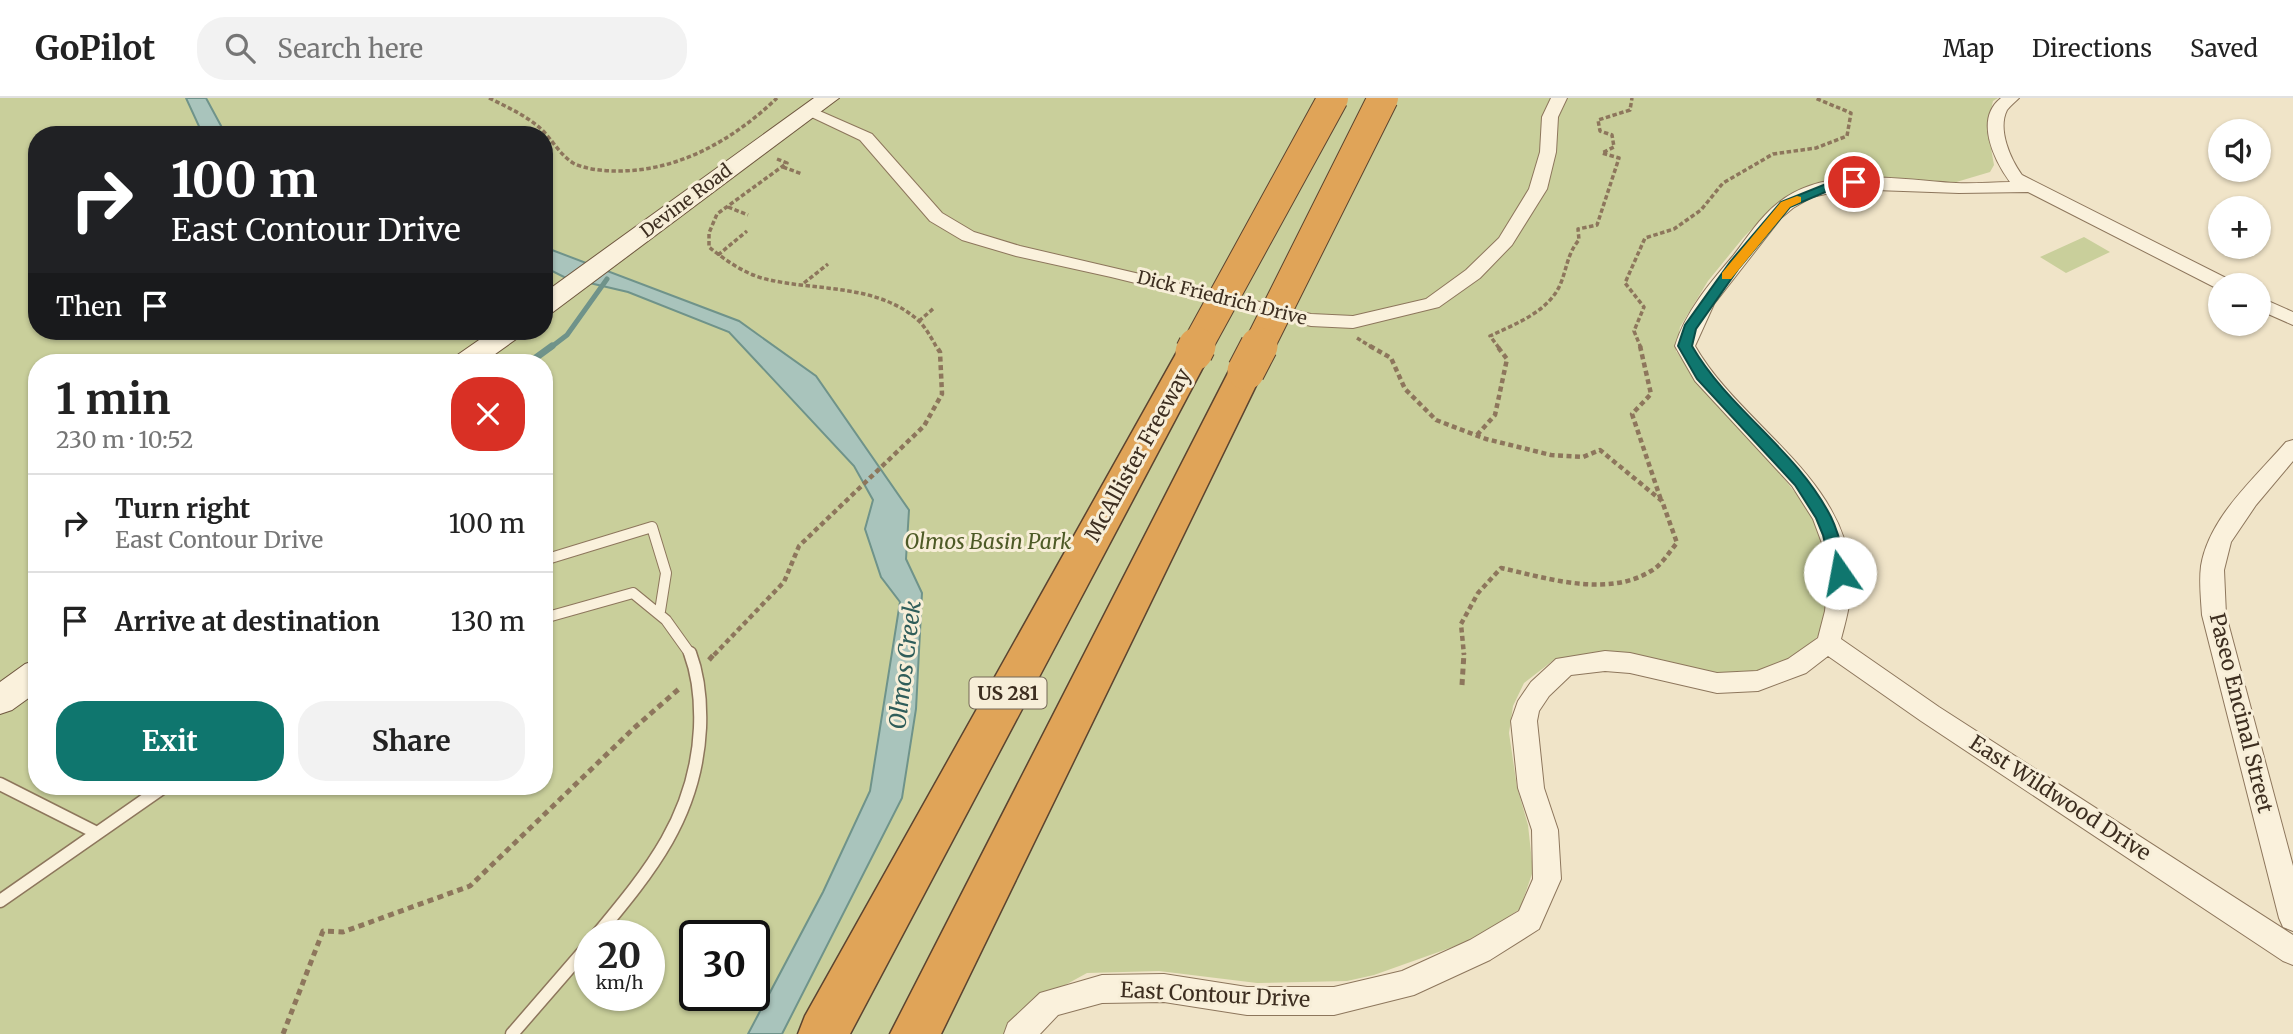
<!DOCTYPE html>
<html lang="en">
<head>
<meta charset="utf-8">
<style>
	:root { --surface:#fff; --page:#f2f2f2; --text:#222; --muted:#767676; --line:#e0e0e0; --accent:#0f766e }
	body { margin:0; font-family:Merriweather,serif; background:var(--page); color:var(--text); height:100vh; display:flex; flex-direction:column; font-size:26px; white-space:nowrap }
	* { box-sizing:border-box; margin:0 }
	p { font-size:23px; color:var(--muted) }
	.icon { flex:none; width:38px; height:38px; fill:none; stroke:currentColor; stroke-width:2; stroke-linecap:round; stroke-linejoin:round }
	.map { position:relative; flex:1; overflow:hidden }
	.side { position:absolute; left:28px; top:256px; width:525px; height:441px; display:flex; flex-direction:column; background:var(--surface); border-radius:28px; box-shadow:0 2px 5px #0004 }
	.side>* { flex:none }
	.banner { position:absolute; left:28px; top:28px; width:525px; height:214px; border-radius:28px; box-shadow:0 2px 5px #0004; background:#202124; color:#fff; overflow:hidden }
	.fabs { position:absolute; left:2208px; top:21px; display:grid; gap:14px }
	.fabs a { display:grid; place-items:center; width:63px; height:63px; border-radius:50%; background:var(--surface); box-shadow:0 2px 5px #0004; font-size:35px }
	.speed { position:absolute; left:574px; top:822px; display:flex; gap:14px; font-size:35px; font-weight:700; text-align:center }
	.speed>* { display:grid; place-content:center; width:91px; height:91px; border-radius:50%; background:var(--surface); box-shadow:0 2px 5px #0004; line-height:1 }
	.speed small { font-size:18px; font-weight:400 }
	.speed .limit { border:4px solid #111; border-radius:10px; background:#fff; color:#111 }
	.pin { position:absolute; display:grid; place-items:center; width:60px; height:60px; color:#fff; margin:-30px; border:4px solid #fff; border-radius:50%; box-shadow:0 2px 7px #0007 }
	.me { position:absolute; width:77px; margin:-38px; rotate:348deg; stroke-linejoin:round; filter:drop-shadow(0 0 5px #0008) }
	.turn { display:flex; align-items:center; gap:24px; height:147px; padding:0 28px; font-size:32px }
	.turn .icon { width:91px; height:91px; stroke-width:2.5 }
	.turn b { display:block; font-size:49px; line-height:60px }
	.then { display:flex; align-items:center; height:66px; padding:0 28px; background:#0003; gap:14px; font-size:26px }
	.round { display:grid; place-items:center; flex:none; width:74px; height:74px; border-radius:28px; background:var(--page) }
	.overview { display:flex; align-items:center; justify-content:space-between; height:119px; padding:0 28px }
	h1 { font-size:42px; font-weight:700; line-height:52px }
	.cta { display:flex; gap:14px; margin-top:auto; padding:14px 28px }
	.cta a { flex:1; height:80px; border-radius:28px; background:var(--accent); color:#fff; font-size:28px; font-weight:700; line-height:80px; text-align:center }
	.cta a+a { background:var(--page); color:var(--text) }
	ul { padding:0; list-style:none }
	li { display:flex; align-items:center; gap:21px; height:98px; padding:0 28px; border-top:2px solid var(--line) }
	li div { flex:1 }
	li b { display:block; font-size:26px }
	li em { font-style:normal }
	header { display:flex; align-items:center; gap:42px; box-sizing:border-box; height:98px; padding:0 35px; background:var(--surface); border-bottom:2px solid var(--line) }
	header strong { font-size:33px }
	nav { display:flex; gap:38px; margin-inline-start:auto; font-size:24px }
	.search { width:490px; height:63px; background:var(--page); display:flex; align-items:center; gap:18px; box-sizing:border-box; padding:0 24px; border-radius:28px; color:var(--muted); font-size:26px }
	.map>svg:first-child { display:block }
</style>
</head>
<body>
<header>
<strong>GoPilot</strong>
<div class="search"><svg class="icon" aria-label="search" viewBox="0 0 24 24"><circle cx="10" cy="10" r="6"/><path d="M15 15l6 6"/></svg>Search here</div>
<nav><a>Map</a><a>Directions</a><a>Saved</a></nav>
</header>
<div class="map">
<svg width="2293" height="936" viewBox="0 0 2293 936">
	<rect width="100%" height="100%" fill="#f0e4c8"/>
	<path fill="#c9cf9b" fill-rule="evenodd" d="M0 0H1998L1993 3 1987 28 1994 67 1990 74 1953 85 1849 78 1827 81 1783 103 1772 110 1743 140 1708 183 1680 229 1676 253 1698 283 1767 359 1805 407 1823 437 1832 490 1830 510 1818 538 1808 549 1785 566 1754 577 1707 576 1607 559 1555 561 1524 585 1513 608 1509 635 1517 689 1528 727 1533 773 1520 811 1475 841 1374 877 1347 883 1257 885 1159 873 1087 875 1045 898 1005 936H0ZM37 37H544V233H37ZM37 264H544V688H37ZM590 838H649V898H590ZM695 838H754V898H695Z
		M2084 139 2110 154 2066 175 2040 159Z"/>
	<path fill="#a9c4bc" stroke="#6f938a" stroke-width="2" d="M186 0H206L226 37H203Z
		M544 149 739 223 816 278 909 412 906 461 922 495 916 611 902 700 782 936H748L823 794 870 693 900 504 881 479 865 431 873 402 854 368 729 234 628 194 564 179 544 169Z"/>
	<g fill="none" stroke-linecap="round" stroke-linejoin="round">
		<path stroke="#6f938a" stroke-width="5" d="M550 250 567 237 607 181"/>
		<path stroke="#6f938a" stroke-width="7" d="M530 264 552 248"/>
		<defs>
			<path id="lane-far1" d="M544 462 652 429 666 475 660 513
				M544 520 633 495 666 522 691 557"/>
			<path id="lane" d="M0 686 97 735
				M0 803 165 688
				M596 838C650 773 696 718 700 630 701 604 699 579 690 555
				M512 936 590 846"/>
			<path id="street" d="M1551 0H1567L1558 19 1556 54 1547 91 1512 147 1480 180 1439 209 1353 230 1311 228 1111 179 1016 158 962 142 930 123 860 42 801 14 803 11H815L872 36 942 115 974 134 1020 148 1311 216 1353 218 1426 201 1466 172 1499 140 1529 91 1540 54 1542 19Z
				M2001 0H2019C2015 4 2010 8 2007 12 1997 32 2011 62 2022 77L2232 183 2234 187H2221V192L2218 191 2028 94 1959 95 1848 91 1812 99 1793 110 1781 120 1714 206 1695 248C1739 325 1842 377 1851 473 1853 496 1847 519 1841 541L1939 609 2293 837V867L2283 863 1921 623 1828 558 1806 575 1758 593 1717 595 1630 575 1605 573 1571 577 1549 598 1539 613 1537 623 1544 690 1558 732 1561 781 1539 831 1490 862 1414 897 1334 917H1247L1164 904 1102 905 1058 917 1040 936H1004L1008 925 1040 895 1102 877 1164 876 1247 889H1334L1402 873 1470 842 1519 813 1533 781 1532 732 1518 690 1511 623 1518 603 1531 584 1556 561 1605 553 1630 555 1717 575 1757 573 1788 561 1818 540 1825 513 1829 475 1826 456 1813 421 1792 388 1695 283 1675 248C1686 213 1709 186 1733 158 1747 140 1760 119 1778 105 1827 66 1899 82 1956 85 1974 86 1992 84 2010 84 1994 62 1974 21 2001 0Z
				M2259 199 2293 214V227L2259 212Z
				M2293 342V363L2256 407 2231 444 2224 472 2226 517 2293 768V833L2283 829 2279 820 2202 517C2201 501 2199 484 2201 468 2209 419 2255 380 2286 344Z"/>
			<path id="secondary" d="M814 0H839L553 214 544 216V195Z
				M492 233H523L519 239 484 264H453L456 258Z
				M37 562V594L12 612 0 616V584L25 566Z"/>
			<path id="highway" d="M1194 243 1206 246 1211 254 850 936H798L805 918 1177 254 1182 246Z
				M1246 262 1258 265 1263 273 941 936H890L1229 273 1234 265Z"/>
		</defs>
		<use href="#lane-far1" stroke="#8d765c" stroke-width="12"/>
		<use href="#lane" stroke="#8d765c" stroke-width="15"/>
		<use href="#street" stroke="#8d765c" stroke-width="2"/>
		<use href="#secondary" stroke="#6f573f" stroke-width="2"/>
		<use href="#highway" stroke="#5b4430" stroke-width="3"/>
		<path stroke="#8d765c" stroke-width="3.5" stroke-dasharray="4.5 2.5" stroke-linecap="butt" d="M489 0C507 9 525 17 540 30 552 41 559 56 573 65 585 71 602 73 615 73 678 74 733 42 777 0
			M777 61 787 65 717 116 709 135V149C726 163 748 178 770 182 819 193 878 186 919 223 926 230 932 241 937 250
			M783 69 802 76
			M728 109 748 117
			M718 157 747 133
			M804 185 828 166
			M919 223 934 210
			M1357 240 1373 250
			M1499 250 1490 238C1515 226 1548 214 1560 187 1567 171 1567 156 1579 142L1578 131 1597 127 1619 60 1602 55 1614 49 1612 37 1600 33 1598 22 1630 12 1632 0
			M1641 250 1634 233 1644 209 1625 185 1645 140 1674 131 1701 112 1723 85 1773 56 1816 50 1847 38 1851 15 1815 0"/>
		<path stroke="#8d765c" stroke-width="4.5" stroke-dasharray="5 3.5" stroke-linecap="butt" d="M1370 248 1391 260 1405 291 1436 322 1486 341 1551 357 1583 359 1600 352 1662 403 1677 445C1669 454 1662 467 1651 473 1607 500 1547 480 1501 470L1478 495 1461 526 1464 557
			M1640 248 1651 296 1632 316 1661 402
			M1477 337 1495 317 1507 261 1497 248
			M714 557 784 484 799 448 924 328 942 296 940 254 936 248"/>
		<path stroke="#8d765c" stroke-width="5" stroke-dasharray="6 4.5" stroke-linecap="butt" d="M709 562 715 555
			M1462 587 1464 555
			M283 936 323 833 343 834 470 788 633 631 680 590"/>
		<use href="#lane-far1" stroke="#faf1dc" stroke-width="10"/>
		<use href="#lane" stroke="#faf1dc" stroke-width="12"/>
		<use href="#street" fill="#faf1dc" fill-rule="evenodd"/>
		<use href="#secondary" fill="#faf1dc" fill-rule="evenodd"/>
		<use href="#highway" fill="#e0a458" fill-rule="evenodd"/>
		<defs>
			<path id="highway-bridge-far1" d="M1196 250 1333 0
				M1258 250 1383 0"/>
			<path id="highway-bridge" d="M1194 254 1197 248
				M1246 273 1259 248"/>
		</defs>
		<use href="#highway-bridge-far1" stroke="#5b4430" stroke-width="32" stroke-linecap="butt"/>
		<use href="#highway-bridge" stroke="#5b4430" stroke-width="39" stroke-linecap="butt"/>
		<use href="#highway-bridge-far1" stroke="#e0a458" stroke-width="30"/>
		<use href="#highway-bridge" stroke="#e0a458" stroke-width="37"/>
	</g>
	<path fill="#0f766e" stroke="#0a4d48" stroke-width="2" d="M1854 81 1858 82V87L1837 89 1790 109 1739 170 1696 231 1692 248C1729 312 1797 352 1831 419 1840 437 1843 456 1848 475L1840 481 1832 475 1823 437 1816 420 1795 387 1697 281 1678 248 1685 227 1730 164 1781 104 1831 84Z"/>
	<path fill="#f59e0b" d="M1797 98 1801 99V104L1790 109 1731 181H1722V175L1781 104Z"/>
	<g text-anchor="middle" stroke-width="6" stroke-linejoin="round" paint-order="stroke">
		<g font-size="18" fill="#3d2e20" stroke="#f7eed8">
			<text transform="translate(686 103) rotate(-37)" y="6">Devine Road</text>
			<text transform="translate(1222 200) rotate(14)" y="6">Dick Friedrich Drive</text>
		</g>
		<rect fill="#f7eed8" stroke="#756857" stroke-width="2" x="969.5" y="579.5" width="77" height="31" rx="5"/>
		<g font-size="19" font-weight="bold" fill="#3d2e20">
			<text x="1008" y="602">US 281</text>
		</g>
		<g font-size="21" fill="#3d2e20" stroke="#f7eed8">
			<text transform="translate(1138 357) rotate(-61)" y="7">McAllister Freeway</text>
			<text transform="translate(2241 615) rotate(76)" y="7">Paseo Encinal Street</text>
			<text transform="translate(2060 700) rotate(33)" y="7">East Wildwood Drive</text>
			<text transform="translate(1215 897) rotate(3)" y="7">East Contour Drive</text>
		</g>
		<g font-size="21" font-style="italic" fill="#4d5a26" stroke="#f7eed8">
			<text x="988" y="451">Olmos Basin Park</text>
		</g>
		<g font-size="23" font-style="italic" fill="#2f5d5a" stroke="#f7eed8">
			<text transform="translate(905 567) rotate(-83)" y="8">Olmos Creek</text>
		</g>
	</g>
</svg>
<div class="fabs">
<a><svg class="icon" aria-label="sound" viewBox="0 0 24 24"><path d="M4 9h4l5-4v14l-5-4H4zM17 9q2 3 0 6"/></svg></a>
<a>+</a>
<a>−</a>
</div>
<div class="speed"><div>20<small>km/h</small></div><div class="limit">30</div></div>
<div class="pin" style="left:1854px;top:84px;background:#d93025"><svg class="icon" aria-label="arrive" viewBox="0 0 24 24"><path d="M6 21V4h12l-3 4 3 4H6"/></svg></div>
<svg class="me" style="left:1840px;top:475px" viewBox="-20 -20 40 40"><circle r="19" fill="#fff"/><path d="M0-13L10 11 0 6-10 11z" fill="#0f766e"/></svg>
<div class="banner">
<div class="turn"><svg class="icon" aria-label="right" viewBox="0 0 24 24"><path d="M7 20v-9h11M14 6l5 5-5 5"/></svg><div><b>100 m</b>East Contour Drive</div></div>
<div class="then">Then<svg class="icon" aria-label="arrive" viewBox="0 0 24 24"><path d="M6 21V4h12l-3 4 3 4H6"/></svg></div>
</div>
<section class="side">
<div class="overview"><div><h1>1 min</h1><p>230 m · 10:52</p></div><a class="round" style="background:#d93025;color:#fff"><svg class="icon" aria-label="close" viewBox="0 0 24 24"><path d="M6 6l12 12M18 6L6 18"/></svg></a></div>
<ul>
<li><svg class="icon" aria-label="right" viewBox="0 0 24 24"><path d="M7 20v-9h11M14 6l5 5-5 5"/></svg><div><b>Turn right</b><p>East Contour Drive</p></div><em>100 m</em></li>
<li><svg class="icon" aria-label="arrive" viewBox="0 0 24 24"><path d="M6 21V4h12l-3 4 3 4H6"/></svg><div><b>Arrive at destination</b></div><em>130 m</em></li>
</ul>
<div class="cta"><a>Exit</a><a>Share</a></div>
</section>
</div>
</body>
</html>
